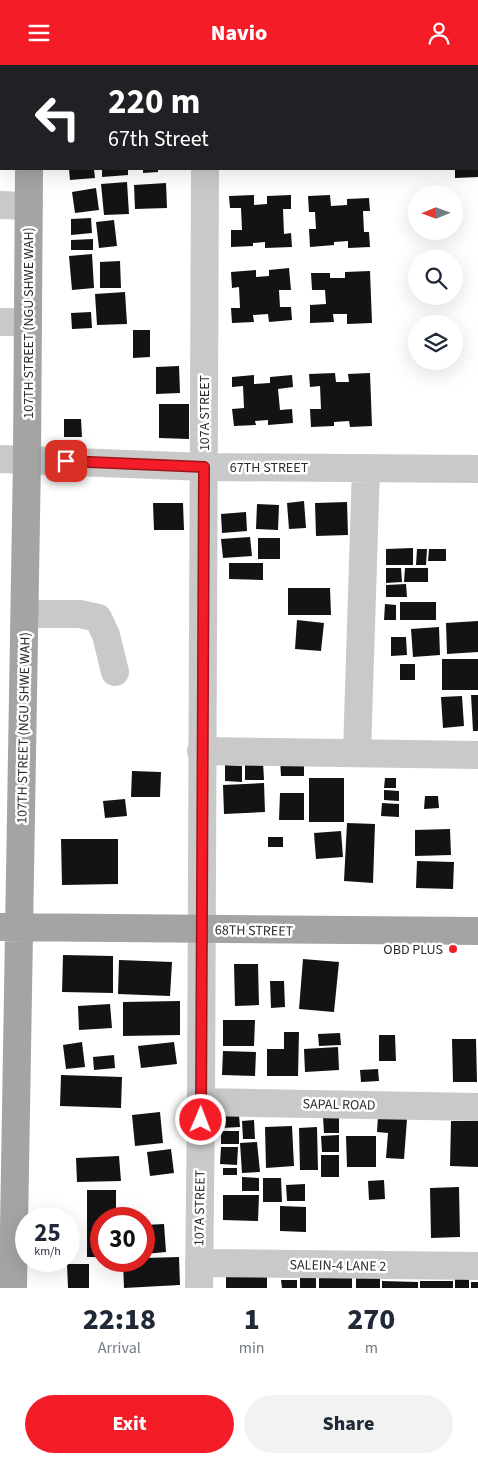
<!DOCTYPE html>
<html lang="en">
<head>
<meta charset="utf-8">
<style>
	:root { --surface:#fff; --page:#f2f2f3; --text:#1f2937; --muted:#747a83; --accent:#f41d27 }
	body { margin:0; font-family:"Source Sans 3",sans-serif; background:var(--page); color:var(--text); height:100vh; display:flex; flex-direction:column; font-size:19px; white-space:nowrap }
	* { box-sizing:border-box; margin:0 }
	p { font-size:16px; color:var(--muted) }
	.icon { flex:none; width:28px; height:28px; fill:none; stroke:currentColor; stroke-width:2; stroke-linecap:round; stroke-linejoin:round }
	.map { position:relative; height:1223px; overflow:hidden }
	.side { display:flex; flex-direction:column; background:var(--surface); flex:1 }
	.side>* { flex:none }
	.banner { position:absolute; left:0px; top:0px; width:479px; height:105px; box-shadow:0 5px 20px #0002; background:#202124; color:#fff; overflow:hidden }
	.needle { width:32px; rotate:269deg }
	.controls { position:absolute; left:408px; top:120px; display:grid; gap:10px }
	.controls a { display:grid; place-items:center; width:55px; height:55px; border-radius:50%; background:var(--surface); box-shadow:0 5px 20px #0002; font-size:25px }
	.speed { position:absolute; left:15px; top:1142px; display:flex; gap:10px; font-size:25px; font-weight:700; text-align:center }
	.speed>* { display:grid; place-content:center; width:65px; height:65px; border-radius:50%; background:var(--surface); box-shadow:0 5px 20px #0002; line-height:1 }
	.speed small { font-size:12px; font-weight:400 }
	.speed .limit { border:8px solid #d22; background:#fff; color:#111 }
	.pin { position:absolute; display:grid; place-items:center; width:42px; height:42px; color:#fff; margin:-21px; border-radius:10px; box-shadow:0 2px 8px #0006 }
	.me { position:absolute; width:55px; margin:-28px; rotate:1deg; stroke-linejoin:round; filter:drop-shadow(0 0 4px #0008) }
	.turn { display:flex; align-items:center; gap:18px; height:105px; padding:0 25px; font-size:22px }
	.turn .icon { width:65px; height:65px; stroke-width:2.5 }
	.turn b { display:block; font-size:35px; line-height:42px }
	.eta { display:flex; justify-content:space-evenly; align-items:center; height:85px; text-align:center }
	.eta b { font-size:30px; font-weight:800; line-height:35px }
	.button { display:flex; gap:10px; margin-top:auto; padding:10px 25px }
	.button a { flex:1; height:58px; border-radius:30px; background:var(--accent); color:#fff; font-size:20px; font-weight:800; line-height:58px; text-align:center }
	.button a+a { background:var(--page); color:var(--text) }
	header { display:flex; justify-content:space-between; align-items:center; height:65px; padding:0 25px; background:var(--accent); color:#fff; font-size:22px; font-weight:800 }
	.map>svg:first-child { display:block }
</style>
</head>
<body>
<header><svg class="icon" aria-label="menu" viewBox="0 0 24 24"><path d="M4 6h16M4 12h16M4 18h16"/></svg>Navio<svg class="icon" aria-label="person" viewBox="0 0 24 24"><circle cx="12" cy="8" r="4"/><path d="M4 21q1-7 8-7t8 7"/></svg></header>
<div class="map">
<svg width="478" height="1223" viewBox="0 0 478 1223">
	<rect width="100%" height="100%" fill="#fff"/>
	<path fill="#131313" d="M69 104H94L95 113 70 115Z
		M102 104H128V110L102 112Z
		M143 104H158V107L143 108Z
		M455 104H478V112L455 113Z
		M127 117 129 149 104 150 101 119Z
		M166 118 167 143 135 144 134 120Z
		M96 123 99 145 75 148 72 127Z
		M254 130V140L267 139V131L291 130V144H283L284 169 291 168 292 182 265 183V177L253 178V181L231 182V165H242L241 143H230L229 131Z
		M330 130 331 141 347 140V134L369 133 370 146H363L364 167H369L370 182 348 183V176L334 177V180L310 182 309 164H316L315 147H309L308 131Z
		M91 153 92 168 71 170V154Z
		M114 155 117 181 99 183 96 157Z
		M93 174V185H71V175Z
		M92 189 94 223 72 225 69 191Z
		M120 196 121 223H100V197Z
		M289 203 291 225H279L280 242H291L292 255 269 257 268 249 253 250 254 257 232 258 231 243H240L239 222 232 223 231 207 256 205V212L269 211V205Z
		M370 206 372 258 347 259V249H333L334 257 310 258V240L326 239 325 225H312L311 208H330V213H345V207Z
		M125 227 127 259 97 260 95 229Z
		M91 247 92 263 72 264 71 248Z
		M133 265H150V292L133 293Z
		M179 301 180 328 156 329V302Z
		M335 308 336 317H349L348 309 370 308 372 361 350 362 349 356 334 357V361L311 362 310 344H321L320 321 310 322 309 309Z
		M254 310V319L270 318V312L292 310 293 322 278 324 280 345 292 344 293 358 268 360V355L255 356 256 360 234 361 232 344 244 343 243 321 232 322V312Z
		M159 339H189V374L159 373Z
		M64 354H81L82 372H64Z
		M304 436 306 463 289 464 287 438Z
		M347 437 348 470 316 471 315 438Z
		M153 438H183L184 465H154Z
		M257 439 279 440 278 465 256 464Z
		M246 447 247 466 222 468 221 449Z
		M250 472 252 491 223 493 221 474Z
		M258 473H280V494H258Z
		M413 483V500H386V484Z
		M417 484H427L426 500H416Z
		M429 484H446V496H428Z
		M229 498H263V515L229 514Z
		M386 503H401L402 517 386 518Z
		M405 503H428V517H404Z
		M406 519 407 532H386V520Z
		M288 523H330L331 550H288Z
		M400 537H436V555H400Z
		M385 539 396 540V555H384Z
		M297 555 324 558 321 586 295 584Z
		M478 556V587L447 589 446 558Z
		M439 562 440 590 413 592 411 564Z
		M391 572H406L407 590 391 591Z
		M442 594H478V625H442Z
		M400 599H415V615H400Z
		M471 630H478V666H473Z
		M462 631 464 661 443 663 441 632Z
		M304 694V711H281L280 695Z
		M245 697H263L264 715H245Z
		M225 700 242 701V717L225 716Z
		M132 706 161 707 160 732H131Z
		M309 713H344V757H309Z
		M385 713H396V723H384Z
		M264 718 265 747 224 749 223 720Z
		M384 725 399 726V736L384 735Z
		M280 728H304V755H279Z
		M425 731H438L439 743 424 744Z
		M125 734 127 751 105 753 103 736Z
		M382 738 399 739V752L381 751Z
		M347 758 375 759 373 818 344 816Z
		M450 764 451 790 415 791V765Z
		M341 766 343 792 316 794 314 768Z
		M268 772H283V782H268Z
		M61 774H118V819L62 820Z
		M417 796 454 797 453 824 416 823Z
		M63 890 113 891V928L62 927Z
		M303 894 339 897 334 947 299 944Z
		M119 895 172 897 170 931 118 929Z
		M234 899H258L259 940 235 941Z
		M270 916H284L285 942 271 943Z
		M180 936V970L123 971V937Z
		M110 939 112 963 79 965 78 941Z
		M223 955H255L254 981H223Z
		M284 967H299L298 1011H267V984H284Z
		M340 968 341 980 319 981 318 969Z
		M379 970H395L396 996H379Z
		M452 974H476L477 1017H453Z
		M82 977 85 1002 66 1004 63 980Z
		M174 977 177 999 141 1003 138 981Z
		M338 982 339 1005 305 1007 304 984Z
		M223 986 256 987 255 1011 222 1010Z
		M114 990 115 1003 94 1005 93 992Z
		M378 1004 379 1016 361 1017 360 1005Z
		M61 1010 122 1012 121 1043 60 1041Z
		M160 1047 163 1078 135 1081 132 1050Z
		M239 1050 240 1062 221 1063V1051Z
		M339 1051V1068H324L323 1052Z
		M378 1051 407 1054 404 1094 386 1093 388 1068 377 1067Z
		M254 1055 255 1074H243L242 1056Z
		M451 1056H478V1102L450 1101Z
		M292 1061 294 1101 266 1103 265 1062Z
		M317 1062 318 1105H300L299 1063Z
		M221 1066H239V1079H221Z
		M339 1070V1087H322L321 1071Z
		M346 1071H376V1102H347Z
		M257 1077 260 1107 242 1108 240 1078Z
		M221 1082H238L237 1100 220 1099Z
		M171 1084 174 1108 150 1111 147 1087Z
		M321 1090H339V1112H321Z
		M119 1091 121 1116 77 1117 76 1093Z
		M223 1103H237V1110H223Z
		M242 1112 259 1113V1126H242Z
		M263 1113H281L282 1137H263Z
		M384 1115 385 1134 369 1135 368 1116Z
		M305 1119V1136H287L286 1120Z
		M459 1122 460 1172 431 1173 430 1123Z
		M87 1125H116V1154H101V1192H87Z
		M223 1130H259L258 1156 223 1155Z
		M280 1141 306 1142V1167L280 1166Z
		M164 1159 166 1187 144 1189V1160Z
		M179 1192 180 1220 124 1223 123 1196H144V1193Z
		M67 1199H89V1223H68Z
		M226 1206H267V1223H226Z
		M300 1210H316V1223H300Z
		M356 1210 380 1211V1223H356Z
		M319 1211H352V1223H319Z
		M455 1213H469V1223H455Z
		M281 1215H297V1223H282Z
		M382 1216 418 1217V1223H382Z
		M420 1216H453V1223H420Z
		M471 1217H478V1223H471Z"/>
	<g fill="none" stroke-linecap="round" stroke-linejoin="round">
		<path stroke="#c9c9c9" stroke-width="28" d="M205 1V0
			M0 11H1
			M0 140 29 141
			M0 257H28
			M0 394 204 402 478 404
			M25 549H80L98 553 106 570 115 607
			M201 686 478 690
			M357 688 366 403
			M201 1037 478 1042
			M199 1198 478 1201
			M199 1223 201 1037 205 104"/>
		<path stroke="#a4a4a4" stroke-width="28" d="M31 1V0
			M0 862 478 866
			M13 1223 27 394 29 104"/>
	</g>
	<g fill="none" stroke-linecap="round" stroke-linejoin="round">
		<defs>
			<path id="route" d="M66 396 204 402 201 1055"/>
		</defs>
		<use href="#route" stroke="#9f1319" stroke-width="12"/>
		<use href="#route" stroke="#f41d27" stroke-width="9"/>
	</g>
	<circle fill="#f41d27" stroke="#fff" stroke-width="2" cx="453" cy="884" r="5"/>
	<g text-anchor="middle" stroke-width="5" stroke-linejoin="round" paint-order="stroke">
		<g font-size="14" fill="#2c2c2c" stroke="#fff">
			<text transform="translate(28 258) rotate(-90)" y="5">107TH STREET (NGU SHWE WAH)</text>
			<text transform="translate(204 348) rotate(-90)" y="5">107A STREET</text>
			<text x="269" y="407">67TH STREET</text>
			<text transform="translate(23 663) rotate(-89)" y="5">107TH STREET (NGU SHWE WAH)</text>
			<text transform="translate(254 865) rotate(1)" y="5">68TH STREET</text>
			<text transform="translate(339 1039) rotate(1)" y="5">SAPAL ROAD</text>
			<text transform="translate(199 1143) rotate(-89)" y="5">107A STREET</text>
			<text transform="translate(338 1200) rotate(1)" y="5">SALEIN-4 LANE 2</text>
		</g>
		<g font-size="14" fill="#2c2c2c" stroke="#fff" text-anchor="end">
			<text x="443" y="889">OBD PLUS</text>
		</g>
	</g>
</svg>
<div class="controls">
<a><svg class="needle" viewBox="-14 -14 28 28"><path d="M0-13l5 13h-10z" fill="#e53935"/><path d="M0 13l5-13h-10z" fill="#747a83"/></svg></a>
<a><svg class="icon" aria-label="search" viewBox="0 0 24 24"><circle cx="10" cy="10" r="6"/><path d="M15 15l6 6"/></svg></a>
<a><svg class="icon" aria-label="layers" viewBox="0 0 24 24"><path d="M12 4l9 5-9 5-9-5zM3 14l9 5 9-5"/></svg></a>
</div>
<div class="speed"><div>25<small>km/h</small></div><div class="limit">30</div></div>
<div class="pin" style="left:66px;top:396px;background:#d93025"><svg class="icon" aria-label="arrive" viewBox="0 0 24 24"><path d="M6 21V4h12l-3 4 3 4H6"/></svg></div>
<svg class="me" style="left:201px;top:1055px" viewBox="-20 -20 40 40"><circle r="17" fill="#f41d27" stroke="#fff" stroke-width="3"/><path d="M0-11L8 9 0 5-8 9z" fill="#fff"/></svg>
<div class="banner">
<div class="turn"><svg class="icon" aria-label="left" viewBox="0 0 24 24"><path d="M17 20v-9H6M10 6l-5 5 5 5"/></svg><div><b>220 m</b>67th Street</div></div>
</div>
</div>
<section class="side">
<div class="eta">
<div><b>22:18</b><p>Arrival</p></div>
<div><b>1</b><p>min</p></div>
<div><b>270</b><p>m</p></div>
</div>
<div class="button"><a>Exit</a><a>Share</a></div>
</section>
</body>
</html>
